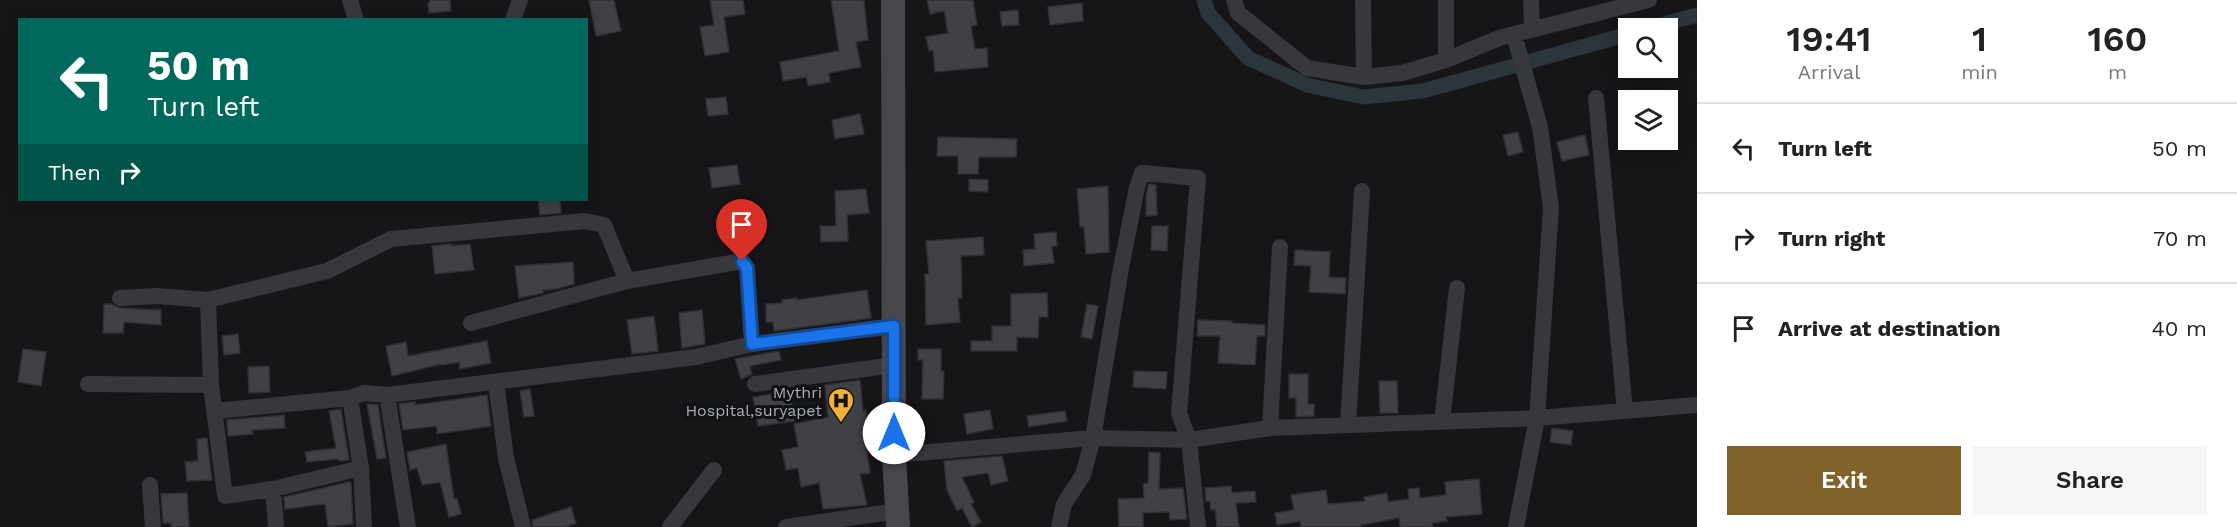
<!DOCTYPE html>
<html lang="en">
<head>
<meta charset="utf-8">
<style>
	:root { --surface:#fff; --page:#f6f6f6; --text:#222; --muted:#767676; --line:#e0e0e0; --accent:#80622a }
	body { margin:0; font-family:"Work Sans",sans-serif; background:var(--page); color:var(--text); height:100vh; display:flex; flex-direction:column; font-size:22px; white-space:nowrap }
	* { box-sizing:border-box; margin:0 }
	p { font-size:20px; color:var(--muted) }
	.icon { flex:none; width:33px; height:33px; fill:none; stroke:currentColor; stroke-width:2; stroke-linecap:round; stroke-linejoin:round }
	.map { position:relative; flex:1; overflow:hidden }
	.drawer { display:flex; flex-direction:column; background:var(--surface); width:540px }
	.drawer>* { flex:none }
	.hud { position:absolute; left:18px; top:18px; width:570px; height:183px; border-radius:0px; box-shadow:0 3px 15px #0003; background:#00695c; color:#fff; overflow:hidden }
	.fabs { position:absolute; left:1618px; top:18px; display:grid; gap:12px }
	.fabs a { display:grid; place-items:center; width:60px; height:60px; border-radius:0px; background:var(--surface); box-shadow:0 3px 15px #0003; font-size:30px }
	.pin { position:absolute; display:grid; place-items:center; width:51px; height:51px; color:#fff; margin:-62px -26px; border-radius:50% 50% 50% 0; rotate:-45deg; box-shadow:0 0 6px #0007 }
	.pin .icon { rotate:45deg }
	.me { position:absolute; width:66px; margin:-33px; rotate:0deg; stroke-linejoin:round; filter:drop-shadow(0 0 4px #0008) }
	.turn { display:flex; align-items:center; gap:21px; height:126px; padding:0 30px; font-size:27px }
	.turn .icon { width:78px; height:78px; stroke-width:2.5 }
	.turn b { display:block; font-size:42px; line-height:51px }
	.then { display:flex; align-items:center; height:57px; padding:0 30px; background:#0003; gap:12px; font-size:22px }
	.eta { display:flex; justify-content:space-evenly; align-items:center; height:102px; text-align:center }
	.eta b { font-size:36px; font-weight:600; line-height:42px }
	.action { display:flex; gap:12px; margin-top:auto; padding:12px 30px }
	.action a { flex:1; height:69px; border-radius:0px; background:var(--accent); color:#fff; font-size:24px; font-weight:600; line-height:69px; text-align:center }
	.action a+a { background:var(--page); color:var(--text) }
	ul { padding:0; list-style:none }
	li { display:flex; align-items:center; gap:18px; height:90px; padding:0 30px; border-top:2px solid var(--line) }
	li div { flex:1 }
	li b { display:block; font-size:22px }
	li em { font-style:normal }
	main { display:flex; flex:1; min-height:0 }
	.map>svg:first-child { display:block }
</style>
</head>
<body>
<main>
<div class="map">
<svg width="1697" height="527" viewBox="0 0 1697 527">
	<rect width="100%" height="100%" fill="#161618"/>
	<g fill="none" stroke-linecap="round" stroke-linejoin="round">
		<path stroke="#2c353c" stroke-width="15" d="M1204 0 1208 13 1248 58 1307 85 1363 97 1423 91 1629 34
			M1650 28 1697 15"/>
	</g>
	<path fill="#404145" stroke="#303034" stroke-width="1.5" d="M430 0H450L451 11 429 13 428 3 430 2Z
		M589 0H614L621 31 596 36Z
		M710 0H743L745 14 724 17 729 52 705 56 700 27 714 25Z
		M831 0H864L868 40 856 42 861 67 829 73 830 82 808 86 806 77 783 81 780 62 839 51Z
		M927 0H973L977 25 971 26 975 49 987 48 988 67 935 72 933 50 929 51 926 37 948 33 944 11 930 14Z
		M1082 3 1083 21 1050 25 1048 7Z
		M1018 10 1019 25 1002 26 1000 12Z
		M726 97 728 114 708 116 706 99Z
		M860 114 864 134 835 139 832 120Z
		M1518 132 1523 152 1508 156 1503 135Z
		M1585 135 1589 155 1562 161 1557 142Z
		M938 137 1017 139 1016 157H979L978 174H958V156H937Z
		M737 165 740 184 712 188 709 168Z
		M969 179 988 180V192L969 191Z
		M1149 184 1156 185 1157 215 1146 216V195Z
		M1108 186 1109 252 1086 254 1084 227H1080L1077 189Z
		M866 189 869 213 847 215 848 241 821 242 820 226H836L835 191Z
		M538 200H560L561 213 540 215Z
		M1152 226H1168L1167 251 1151 250Z
		M1056 232 1057 246H1052L1054 263 1024 266 1023 250 1035 249 1034 234Z
		M983 237 984 255 961 256 962 298H958L960 322 926 325 925 274H929L926 241Z
		M451 244V246L470 244 474 270 435 274 432 246Z
		M1295 250 1330 252 1329 277 1346 278 1345 294 1309 292 1311 266 1294 265Z
		M573 262 574 284 556 289 543 290V293L519 298 515 266Z
		M867 290 871 318 774 331 773 322H766V304L782 303V300L797 298V300Z
		M1047 293 1048 317H1039L1038 338 1017 337V351H971V341H992V326H1011V294Z
		M104 304H111L120 308 161 310V325L124 322 123 333H103Z
		M1087 304 1098 306 1092 339 1081 337Z
		M702 310 705 344 682 348 679 313Z
		M654 316 658 351 632 354 627 320Z
		M1198 320 1232 321V323L1265 325V336H1257L1255 365 1218 363 1220 336H1197Z
		M238 334 240 353 224 355 222 336Z
		M487 341 491 363 460 369 459 362 442 365 441 364 392 376 386 346 406 342 408 356Z
		M23 349 46 352 41 386 18 382Z
		M918 349H941V371H944L943 399H922L923 360H918Z
		M779 351 781 360 750 366 752 374 741 379 735 359Z
		M269 366 270 392 249 393 248 367Z
		M1134 371 1167 372 1166 389 1133 387Z
		M1289 374H1308V404H1314V416L1296 417V398H1289Z
		M860 380 863 411 866 410 868 429 864 430 870 473 860 474 867 505 823 509 819 483 801 487 798 468 786 470 782 450 798 447 794 424 828 417 825 385Z
		M1379 381H1397L1398 413H1380Z
		M530 389 534 416 524 417 520 391Z
		M790 391 794 421 758 426 753 397Z
		M487 395 491 426 437 434V426L403 430 399 404 415 402V405Z
		M367 404 378 405 386 458 377 459Z
		M341 409 349 460 339 461V459L307 462 305 452 336 448 329 411Z
		M990 410 993 429 967 434 964 414Z
		M1065 411 1067 421 1029 427 1027 416Z
		M284 415 285 428 252 430 253 434 228 436 227 420Z
		M1552 428 1573 431 1571 445 1550 442Z
		M207 438 212 480 187 481 185 462 198 461 197 439Z
		M446 444 454 499 457 498 461 514 449 517 440 482 422 485 417 468 410 470 407 452Z
		M1149 452 1160 453 1159 489 1183 488 1187 519 1170 520 1169 512 1143 513V527H1119L1118 499 1144 498 1143 484 1148 483Z
		M1002 456 1008 481 991 485 988 473 962 477 974 502 971 504 981 522 972 527 962 508 957 511 947 490 944 461Z
		M1479 479 1482 514 1446 517 1447 521 1432 523 1433 527H1400L1399 518 1361 525V527H1301L1300 521 1277 525 1275 513 1294 510 1291 495 1326 490 1328 504 1365 501 1364 497 1387 493 1388 502 1409 499 1408 489 1419 488 1420 498 1446 495 1445 482Z
		M349 482 351 483 353 524 328 527 325 504 285 509 284 497Z
		M1231 486 1232 493 1255 491 1256 502 1236 503 1239 527H1217L1215 509 1211 510 1210 501H1206L1205 488Z
		M187 493 189 527H171V523H163L161 494Z
		M571 507 576 523 565 527H533L532 520Z"/>
	<g fill="none" stroke-linecap="round" stroke-linejoin="round">
		<path stroke="#37383d" stroke-width="16" d="M350 0 356 20
			M1234 0 1238 13 1307 68 1364 77 1402 73 1446 60 1499 38 1649 0
			M1363 0 1364 77
			M1531 0 1532 30
			M513 20 520 0
			M1514 35 1540 127 1551 208 1537 418 1516 527
			M1446 60V0
			M1596 98 1625 411
			M627 281 742 261 747 268 752 344
			M120 298 157 296 208 300 211 385 225 496 273 489 361 468
			M208 300 327 271 391 239 585 221 604 225 627 281 471 323
			M496 382 506 458 523 527
			M88 384 211 385
			M755 384 894 365
			M387 395 408 527
			M350 398 364 393 387 395 696 357 752 344 894 326
			M215 411 350 398 361 468 364 527
			M1442 422 1457 288
			M1348 425 1362 191
			M1270 428 1280 247
			M894 455 1093 438 1189 440 1270 428 1537 418 1697 405
			M150 485 153 527
			M273 489 276 527
			M670 527 714 470
			M786 527 897 511
			M1059 527 1064 504 1083 475 1093 438 1121 268 1137 187 1142 173 1198 178 1179 413 1189 440 1198 527"/>
		<path stroke="#45474d" stroke-width="24" d="M893 0 894 455 898 527"/>
	</g>
	<g fill="none" stroke-linecap="round" stroke-linejoin="round">
		<defs>
			<path id="route" d="M742 261 747 268 752 344 894 326V433"/>
		</defs>
		<use href="#route" stroke="#114b97" stroke-width="15"/>
		<use href="#route" stroke="#1a73e8" stroke-width="10"/>
	</g>
	<defs>
		<symbol id="hospital-pin" viewBox="-11 -11 22 30"><path d="M0 17L-7.5 6A9.5 9.5 0 1 1 7.5 6Z" fill="#f2b134" stroke="#111113"/><path d="M-5-5h3v3.5h4V-5h3V5h-3V1.5h-4V5h-3Z" fill="#111"/></symbol>
	</defs>
	<g fill-rule="evenodd">
		<use href="#hospital-pin" x="826" y="386" width="30" height="40"/>
	</g>
	<g text-anchor="middle" stroke-width="6" stroke-linejoin="round" paint-order="stroke">
		<g font-size="16" fill="#a8adb8" stroke="#111113" text-anchor="end">
			<text x="822" y="398">Mythri<tspan x="822" dy="18">Hospital,suryapet</tspan></text>
		</g>
	</g>
</svg>
<div class="fabs">
<a><svg class="icon" aria-label="search" viewBox="0 0 24 24"><circle cx="10" cy="10" r="6"/><path d="M15 15l6 6"/></svg></a>
<a><svg class="icon" aria-label="layers" viewBox="0 0 24 24"><path d="M12 4l9 5-9 5-9-5zM3 14l9 5 9-5"/></svg></a>
</div>
<div class="pin" style="left:742px;top:261px;background:#d93025"><svg class="icon" aria-label="arrive" viewBox="0 0 24 24"><path d="M6 21V4h12l-3 4 3 4H6"/></svg></div>
<svg class="me" style="left:894px;top:433px" viewBox="-20 -20 40 40"><circle r="19" fill="#fff"/><path d="M0-13L10 11 0 6-10 11z" fill="#1a73e8"/></svg>
<div class="hud">
<div class="turn"><svg class="icon" aria-label="left" viewBox="0 0 24 24"><path d="M17 20v-9H6M10 6l-5 5 5 5"/></svg><div><b>50 m</b>Turn left</div></div>
<div class="then">Then<svg class="icon" aria-label="right" viewBox="0 0 24 24"><path d="M7 20v-9h11M14 6l5 5-5 5"/></svg></div>
</div>
</div>
<section class="drawer">
<div class="eta">
<div><b>19:41</b><p>Arrival</p></div>
<div><b>1</b><p>min</p></div>
<div><b>160</b><p>m</p></div>
</div>
<ul>
<li><svg class="icon" aria-label="left" viewBox="0 0 24 24"><path d="M17 20v-9H6M10 6l-5 5 5 5"/></svg><div><b>Turn left</b></div><em>50 m</em></li>
<li><svg class="icon" aria-label="right" viewBox="0 0 24 24"><path d="M7 20v-9h11M14 6l5 5-5 5"/></svg><div><b>Turn right</b></div><em>70 m</em></li>
<li><svg class="icon" aria-label="arrive" viewBox="0 0 24 24"><path d="M6 21V4h12l-3 4 3 4H6"/></svg><div><b>Arrive at destination</b></div><em>40 m</em></li>
</ul>
<div class="action"><a>Exit</a><a>Share</a></div>
</section>
</main>
</body>
</html>
